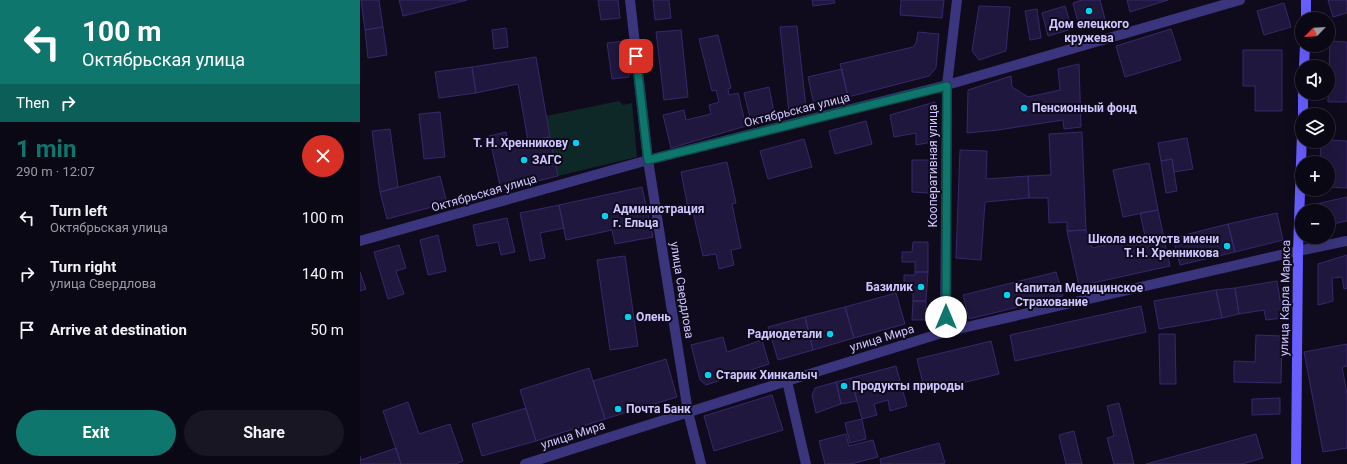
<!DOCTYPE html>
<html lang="en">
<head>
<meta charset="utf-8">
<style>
	:root { --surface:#0b0816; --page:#191623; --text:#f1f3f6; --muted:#9a9aa1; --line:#2b2935; --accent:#0f766e }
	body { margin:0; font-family:Roboto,sans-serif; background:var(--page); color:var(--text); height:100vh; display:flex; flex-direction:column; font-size:15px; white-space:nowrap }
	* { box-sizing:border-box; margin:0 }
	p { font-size:13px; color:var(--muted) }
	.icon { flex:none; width:22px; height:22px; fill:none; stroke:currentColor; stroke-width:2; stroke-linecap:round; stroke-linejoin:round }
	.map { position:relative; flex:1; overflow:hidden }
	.details { display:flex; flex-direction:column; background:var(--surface); width:360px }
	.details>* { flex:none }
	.top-card { background:#0f766e; color:#fff; overflow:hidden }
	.needle { width:26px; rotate:245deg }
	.fabs { position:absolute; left:935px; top:12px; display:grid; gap:8px }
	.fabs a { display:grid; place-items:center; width:40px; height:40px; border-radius:50%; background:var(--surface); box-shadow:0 4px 16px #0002,0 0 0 1px var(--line); font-size:20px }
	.pin { position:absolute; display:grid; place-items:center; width:34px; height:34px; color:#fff; margin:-17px; border-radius:8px; box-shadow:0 2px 6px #0006 }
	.me { position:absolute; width:44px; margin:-22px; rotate:0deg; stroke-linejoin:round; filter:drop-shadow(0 0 3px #0008) }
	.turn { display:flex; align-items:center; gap:14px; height:84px; padding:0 16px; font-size:18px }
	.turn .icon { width:52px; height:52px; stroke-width:2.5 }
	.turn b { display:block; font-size:28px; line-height:34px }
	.then { display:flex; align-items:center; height:38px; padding:0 16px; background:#0003; gap:8px; font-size:15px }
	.round { display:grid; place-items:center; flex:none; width:42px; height:42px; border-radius:21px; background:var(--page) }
	.headline { display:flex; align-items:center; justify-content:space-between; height:68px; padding:0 16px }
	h1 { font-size:24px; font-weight:700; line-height:30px; color:var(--accent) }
	.button { display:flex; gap:8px; margin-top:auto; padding:8px 16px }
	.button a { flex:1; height:46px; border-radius:24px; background:var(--accent); color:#fff; font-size:16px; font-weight:700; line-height:46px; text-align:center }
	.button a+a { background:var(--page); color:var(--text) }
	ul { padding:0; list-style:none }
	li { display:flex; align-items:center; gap:12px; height:56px; padding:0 16px }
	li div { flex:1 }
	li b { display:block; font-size:15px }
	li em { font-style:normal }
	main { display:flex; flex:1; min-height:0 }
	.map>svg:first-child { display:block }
</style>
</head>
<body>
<main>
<section class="details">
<div class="top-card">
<div class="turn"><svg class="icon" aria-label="left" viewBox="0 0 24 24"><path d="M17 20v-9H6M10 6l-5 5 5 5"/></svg><div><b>100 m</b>Октябрьская улица</div></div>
<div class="then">Then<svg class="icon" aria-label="right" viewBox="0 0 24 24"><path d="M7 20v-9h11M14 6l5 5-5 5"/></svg></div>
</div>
<div class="headline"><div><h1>1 min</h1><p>290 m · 12:07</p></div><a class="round" style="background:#d93025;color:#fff"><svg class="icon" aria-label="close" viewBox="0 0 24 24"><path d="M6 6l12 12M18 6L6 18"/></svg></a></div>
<ul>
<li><svg class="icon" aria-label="left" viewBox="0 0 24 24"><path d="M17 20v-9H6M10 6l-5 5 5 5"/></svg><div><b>Turn left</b><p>Октябрьская улица</p></div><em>100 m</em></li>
<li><svg class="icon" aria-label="right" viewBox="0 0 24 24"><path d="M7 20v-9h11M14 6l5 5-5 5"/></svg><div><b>Turn right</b><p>улица Свердлова</p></div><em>140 m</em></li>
<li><svg class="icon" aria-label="arrive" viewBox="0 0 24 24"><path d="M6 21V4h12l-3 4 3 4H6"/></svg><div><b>Arrive at destination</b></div><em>50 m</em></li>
</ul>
<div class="button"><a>Exit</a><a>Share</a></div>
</section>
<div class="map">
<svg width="987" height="464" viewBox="0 0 987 464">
	<rect width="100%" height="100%" fill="#0f0b1d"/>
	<path fill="#0e2727" d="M259 101 263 105 272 103 277 157 198 176 186 116Z"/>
	<path fill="#20173e" stroke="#37286a" d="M1 0H19L23 27 5 30Z
		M39 0H107L43 16Z
		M238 0H258L260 18 241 20Z
		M293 0H309L311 18 295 20Z
		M452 0H474L475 3 453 6Z
		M541 0H584L582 18 540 15Z
		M722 0H740L745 19 719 26 713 3Z
		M767 0H808L770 12Z
		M968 0H987V13L973 17Z
		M924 3 931 27 904 35 897 11Z
		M619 6 650 7 646 51 619 60 612 51Z
		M705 6 712 29 688 36 682 13Z
		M677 9 681 38 670 40 665 11Z
		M437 26 446 108 429 113 420 27Z
		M23 27 27 55 8 58 5 30Z
		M146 28 148 47 134 49 132 30Z
		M811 29 821 60 765 77 756 46Z
		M321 30 328 97 304 100 296 32Z
		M558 32 579 34 576 68 569 76 488 97 480 64 553 47 556 43Z
		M358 35 371 88 368 89 369 95 378 93 386 126 311 148 303 115 324 110 326 120 351 114 349 105 359 102 356 90 352 91 339 39Z
		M265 41 269 77 252 79 247 43Z
		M970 41 987 42V102H968Z
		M883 50H922V111H895V86H883Z
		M176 57 190 137 168 141 158 84 116 93 112 67Z
		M719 64 721 127 704 129 703 120 638 130 607 133 608 90 651 76 652 87 668 97 700 90 698 69Z
		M112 67 116 93 79 98 75 72Z
		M482 69 488 97 454 105 448 77Z
		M409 87 415 117 391 122 384 93Z
		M575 102 572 142 556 145V133L534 137 530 115Z
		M80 112 85 157 64 159 59 114Z
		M506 121 512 144 475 154 469 131Z
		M30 129 38 187 20 192 12 131Z
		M146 132 148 144 190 137 198 176 141 190 129 136Z
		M722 132 726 230 707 231V222L689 223 688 198H669L668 176 691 175 689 134Z
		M827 138 833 169 814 172 812 159 801 161 798 143Z
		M444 139 452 167 408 179 400 151Z
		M968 140 987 141V188L968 187V163H960L961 141H968Z
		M600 150 627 151 626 179 668 176 669 198 625 202 621 260 596 258Z
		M812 159 817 191 806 193 801 161Z
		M552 160H570L569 193 552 192Z
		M367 162 376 203 372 204 381 248 371 250 374 265 359 269 356 254 343 256 333 212 329 213 321 172Z
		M789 163 798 210 763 217 753 170Z
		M80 176 87 203 27 219 20 192Z
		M282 187 293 237 255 244 252 230 206 240 199 205Z
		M987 197V221L968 225V211H957L956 204Z
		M199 205 204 228 180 233 185 258 170 261 160 213Z
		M798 210 810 266 719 286 707 231 726 230 732 248 785 236 780 213Z
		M917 213 923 240 875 252 868 224Z
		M147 218 155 252 141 255 138 242 117 246 113 225Z
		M868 224 875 252 820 265 813 238Z
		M78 235 86 271 68 275 60 240Z
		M553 242H568V272H555V262H542V252H552Z
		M39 245 46 268 36 271 44 294 28 299 14 252Z
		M987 255V288L984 289 982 277 972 278 973 301 958 305V264Z
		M265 256 278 346 250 350 237 260Z
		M0 272 6 289 0 291Z
		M555 272H568L566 301H553V292L544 291V275H555Z
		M696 272 703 296 609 319 603 295Z
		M917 281 923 318 906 320 904 310 879 314 875 288Z
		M875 288 879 314 862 318 856 290Z
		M856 290 862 318 799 329 794 301Z
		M536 293 545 324 494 338 485 307Z
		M553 301H566V320H552Z
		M781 306 786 332 655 361 650 335Z
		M485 307 494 338 453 350 445 317Z
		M445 317 453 350 418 360 408 327Z
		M799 334H815L816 384H800Z
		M896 335 922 336 921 383 874 382V361L895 362Z
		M363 337 367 352 402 340 409 364 346 385 340 380 331 345Z
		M631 341 639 374 565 392 557 359Z
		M987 344V366L982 367 987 394V448L963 452 944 352Z
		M306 359 317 397 245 419 233 381Z
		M536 366 547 406 530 411 528 400 514 404 517 415 502 419 491 378Z
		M229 368 245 419 176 441 160 390Z
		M491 378 497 401 481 404 476 382Z
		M476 382 481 404 456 413 452 395 455 388Z
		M412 395 423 430 354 451 344 416Z
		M920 398V414L892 415V399Z
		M48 402 59 434 90 424 103 461 95 464H41L23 411Z
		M759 403 774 464H754L747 438 754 436 747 406Z
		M166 408 176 441 122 456 112 424Z
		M502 419 506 439 490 443 485 423Z
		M714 431 722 464H706L699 435Z
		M486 434 489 446 513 440 518 457 491 464H465L459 441Z
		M896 434 903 458 882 464H786Z
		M579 443 585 463 580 464H521L520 459Z
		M36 448 41 464H0V456L1 460Z"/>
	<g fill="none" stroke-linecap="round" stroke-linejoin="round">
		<path stroke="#3a357d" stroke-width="10" d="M328 412 341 464
			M165 464 427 381"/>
		<path stroke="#3a357d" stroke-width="10" d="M270 0 288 160 328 412
			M0 241 288 160 587 85 880 0
			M585 332 587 85 597 0
			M446 464 427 381 585 332 938 251"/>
		<path stroke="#3a357d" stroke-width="10" d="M938 251 987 241"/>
		<path stroke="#675eff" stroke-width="10" d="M946 19V0
			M944 67 945 45
			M943 115V93
			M936 464 938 251 942 133"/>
	</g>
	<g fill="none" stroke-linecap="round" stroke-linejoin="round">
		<defs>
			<path id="route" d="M276 56 288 160 587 86 586 317"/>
		</defs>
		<use href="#route" stroke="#0a4d48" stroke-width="10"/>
		<use href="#route" stroke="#0f766e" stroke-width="7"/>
	</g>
	<g fill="#00d2f2" stroke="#0f0b1d" stroke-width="1.5">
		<circle cx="729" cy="11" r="4"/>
		<circle cx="664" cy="108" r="4"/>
		<circle cx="216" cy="143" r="4"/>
		<circle cx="164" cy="160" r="4"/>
		<circle cx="245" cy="216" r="4"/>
		<circle cx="867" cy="246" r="4"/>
		<circle cx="561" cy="287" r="4"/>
		<circle cx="647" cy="295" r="4"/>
		<circle cx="268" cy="317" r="4"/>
		<circle cx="470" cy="334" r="4"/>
		<circle cx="348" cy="375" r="4"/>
		<circle cx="484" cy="386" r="4"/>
		<circle cx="258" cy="409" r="4"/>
	</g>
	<g text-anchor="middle" stroke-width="4" stroke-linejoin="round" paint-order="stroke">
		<g font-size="12" font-weight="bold" fill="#cfc7ff" stroke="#0f0b1d" text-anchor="start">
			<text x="729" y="28" text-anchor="middle">Дом елецкого<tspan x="729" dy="14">кружева</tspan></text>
			<text x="672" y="112">Пенсионный фонд</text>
			<text x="208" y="147" text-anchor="end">Т. Н. Хренникову</text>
			<text x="172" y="164">ЗАГС</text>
			<text x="253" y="213">Администрация<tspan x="253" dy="14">г. Ельца</tspan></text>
			<text x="859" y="243" text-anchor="end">Школа исскуств имени<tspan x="859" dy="14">Т. Н. Хренникова</tspan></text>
			<text x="553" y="291" text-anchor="end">Базилик</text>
			<text x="655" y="292">Капитал Медицинское<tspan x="655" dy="14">Страхование</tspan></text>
			<text x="276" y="321">Олень</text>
			<text x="462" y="338" text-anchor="end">Радиодетали</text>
			<text x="356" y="379">Старик Хинкалыч</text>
			<text x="492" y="390">Продукты природы</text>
			<text x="266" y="413">Почта Банк</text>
		</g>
		<g font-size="12" fill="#cfc7ff" stroke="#0f0b1d">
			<text transform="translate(437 110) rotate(-14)" y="4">Октябрьская улица</text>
			<text transform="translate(573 166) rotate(-90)" y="4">Кооперативная улица</text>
			<text transform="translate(124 193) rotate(-16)" y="4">Октябрьская улица</text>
			<text transform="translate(322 290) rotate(81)" y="4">улица Свердлова</text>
			<text transform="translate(925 298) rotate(-89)" y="4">улица Карла Маркса</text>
			<text transform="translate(522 338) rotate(-17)" y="4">улица Мира</text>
			<text transform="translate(213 435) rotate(-18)" y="4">улица Мира</text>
		</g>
	</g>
</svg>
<div class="fabs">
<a><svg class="needle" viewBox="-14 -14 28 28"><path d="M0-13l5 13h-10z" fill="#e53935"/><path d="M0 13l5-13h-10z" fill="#9a9aa1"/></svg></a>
<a><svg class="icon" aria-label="sound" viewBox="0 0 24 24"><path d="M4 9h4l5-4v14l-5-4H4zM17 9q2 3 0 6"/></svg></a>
<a><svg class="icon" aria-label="layers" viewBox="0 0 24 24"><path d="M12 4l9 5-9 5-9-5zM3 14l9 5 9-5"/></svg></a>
<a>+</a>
<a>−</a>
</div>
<div class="pin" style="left:276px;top:56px;background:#d93025"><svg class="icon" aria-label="arrive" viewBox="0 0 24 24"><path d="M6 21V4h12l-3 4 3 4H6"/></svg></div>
<svg class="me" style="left:586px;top:317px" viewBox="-20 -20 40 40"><circle r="19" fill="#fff"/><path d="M0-13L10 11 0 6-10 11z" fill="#0f766e"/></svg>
</div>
</main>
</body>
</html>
